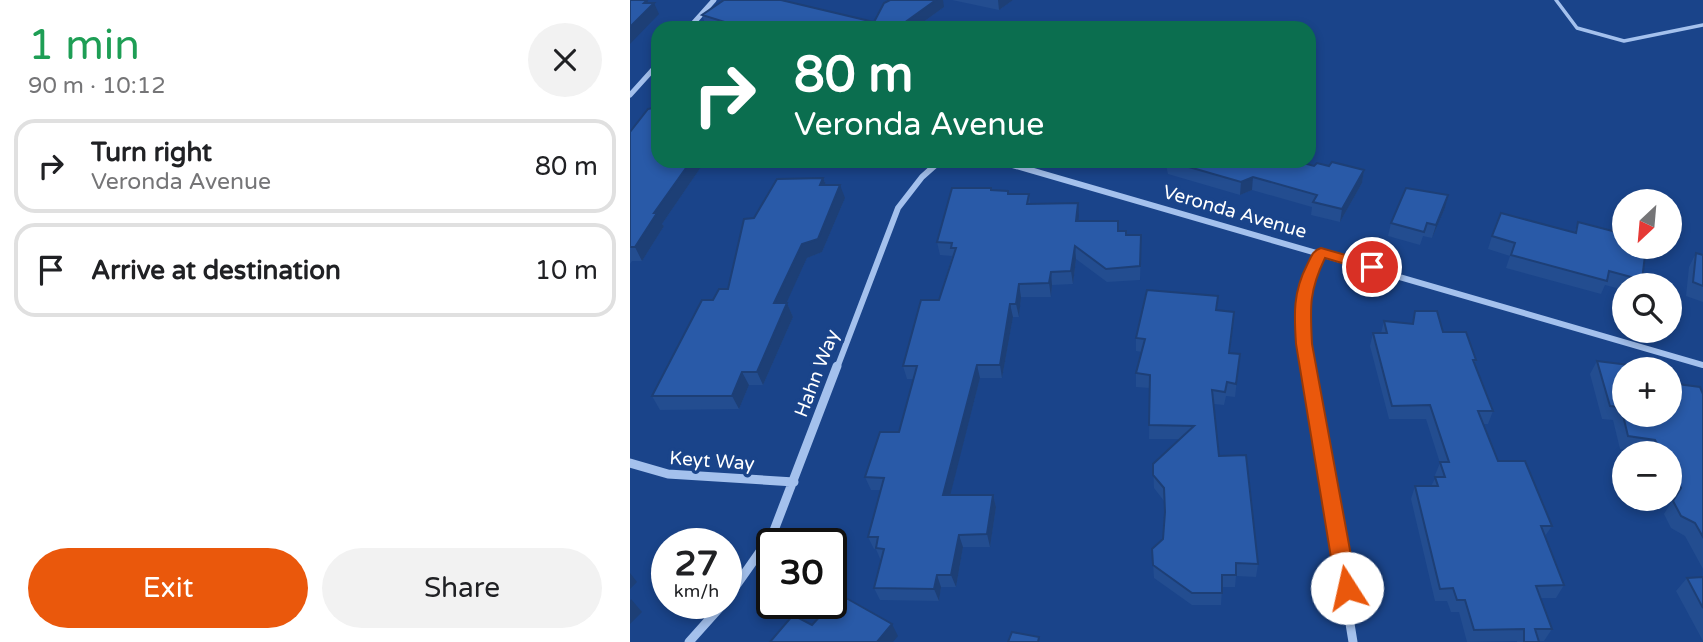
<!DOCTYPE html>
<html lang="en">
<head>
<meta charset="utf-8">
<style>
	:root { --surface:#fff; --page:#f2f2f2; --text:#202124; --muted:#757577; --line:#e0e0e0; --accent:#ea580c }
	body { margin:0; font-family:"Varela Round",sans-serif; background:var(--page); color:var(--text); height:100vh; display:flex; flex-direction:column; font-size:26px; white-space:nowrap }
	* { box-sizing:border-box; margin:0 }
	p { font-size:23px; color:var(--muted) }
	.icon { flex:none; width:38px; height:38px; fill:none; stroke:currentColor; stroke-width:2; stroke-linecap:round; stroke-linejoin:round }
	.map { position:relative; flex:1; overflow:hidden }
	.side { display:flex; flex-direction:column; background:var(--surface); width:630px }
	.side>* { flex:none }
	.top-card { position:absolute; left:21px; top:21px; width:665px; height:147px; border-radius:21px; box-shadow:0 4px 10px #0003; background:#0b6e4f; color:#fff; overflow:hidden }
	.needle { width:46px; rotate:206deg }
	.buttons { position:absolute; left:982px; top:189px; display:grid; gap:14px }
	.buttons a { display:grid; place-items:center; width:70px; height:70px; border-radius:50%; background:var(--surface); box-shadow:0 4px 10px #0003; font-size:35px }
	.speed { position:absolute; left:21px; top:528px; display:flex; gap:14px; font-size:35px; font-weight:700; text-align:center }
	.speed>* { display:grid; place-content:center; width:91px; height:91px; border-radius:50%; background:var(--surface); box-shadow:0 4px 10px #0003; line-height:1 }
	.speed small { font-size:18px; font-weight:400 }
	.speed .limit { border:4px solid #111; border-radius:10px; background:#fff; color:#111 }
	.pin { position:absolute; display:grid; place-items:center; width:60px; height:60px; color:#fff; margin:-30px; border:4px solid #fff; border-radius:50%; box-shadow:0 2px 7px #0007 }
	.me { position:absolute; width:77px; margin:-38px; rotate:350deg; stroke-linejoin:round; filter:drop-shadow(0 0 5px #0008) }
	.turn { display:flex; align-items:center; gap:24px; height:147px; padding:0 28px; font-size:32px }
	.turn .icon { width:91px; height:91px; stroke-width:2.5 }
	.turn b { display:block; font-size:49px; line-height:60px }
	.round { display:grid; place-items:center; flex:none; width:74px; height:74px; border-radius:37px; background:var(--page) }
	.head { display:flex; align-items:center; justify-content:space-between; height:119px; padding:0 28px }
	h1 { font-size:42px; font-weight:600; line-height:52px; color:#1e9e55 }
	.action { display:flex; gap:14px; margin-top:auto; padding:14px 28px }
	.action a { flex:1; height:80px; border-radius:42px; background:var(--accent); color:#fff; font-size:28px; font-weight:600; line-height:80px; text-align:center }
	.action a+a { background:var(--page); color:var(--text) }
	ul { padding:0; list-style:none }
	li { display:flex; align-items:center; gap:21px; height:94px; margin:0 14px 10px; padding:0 14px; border:4px solid var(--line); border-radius:21px }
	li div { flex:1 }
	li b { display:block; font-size:26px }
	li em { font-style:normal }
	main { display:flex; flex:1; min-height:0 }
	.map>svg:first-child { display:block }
</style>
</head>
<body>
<main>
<section class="side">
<div class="head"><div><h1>1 min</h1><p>90 m · 10:12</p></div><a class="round"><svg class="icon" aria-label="close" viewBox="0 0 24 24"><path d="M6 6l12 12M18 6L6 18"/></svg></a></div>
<ul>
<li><svg class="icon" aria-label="right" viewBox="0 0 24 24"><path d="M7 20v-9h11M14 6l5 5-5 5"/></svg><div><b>Turn right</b><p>Veronda Avenue</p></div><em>80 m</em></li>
<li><svg class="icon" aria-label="arrive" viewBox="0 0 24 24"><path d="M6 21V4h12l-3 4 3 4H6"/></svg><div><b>Arrive at destination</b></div><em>10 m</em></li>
</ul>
<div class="action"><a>Exit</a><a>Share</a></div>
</section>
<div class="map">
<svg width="1073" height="642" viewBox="0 0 1073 642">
	<rect width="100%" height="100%" fill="#1a448a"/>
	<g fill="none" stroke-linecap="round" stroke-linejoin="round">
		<path stroke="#a4c1ed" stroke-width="3.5" d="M926 0 947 28 994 41 1073 25"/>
		<path stroke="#a4c1ed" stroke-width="5" d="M59 28 84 0
			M0 95 28 64"/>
		<path stroke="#a4c1ed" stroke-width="6" d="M369 161 1073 365
			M207 368 268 208 292 177 310 161
			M678 368C671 326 673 291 691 252"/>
		<path stroke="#a4c1ed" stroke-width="9" d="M678 366 723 642
			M0 463 38 474 164 482
			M96 600 143 533 207 366
			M59 642 93 604"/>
	</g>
	<path fill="#234d90" d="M322 0H383L369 10Z
		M314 7 285 28H82L76 26 72 15 244 22Z
		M0 132 28 161H157L155 165 73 164 32 224 34 226 12 261H2L0 264Z
		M492 161H513V166Z
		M535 161H666L684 166H699L734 170 732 183 710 222 681 215 682 207 622 190 610 195 538 174Z
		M193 178 196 185 215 198 192 252 177 258 156 303H157L163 317 133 385H119L109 409 30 410 22 396 83 300 98 289 124 218Z
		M362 190 378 191 379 194H399L400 204 448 203V221L489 231 496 235 511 248 510 280 477 282 446 259 443 284 422 285 421 297H391L389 317H383L372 378H350L320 495H363L366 507 360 547H333L326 587H311L309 601 250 600 244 588 251 561 246 549H244L238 537 251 490H241L235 477 269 432 283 379H277L273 366 309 300 322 256 310 255 307 242Z
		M818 195 815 208 802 238 793 236 790 245 758 236 761 223Z
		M948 222 1012 280 1009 285H994V290L975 285 971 294 876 268 880 256 858 249 862 236 944 233Z
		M1066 253 1073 255V302L1056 296 1059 267Z
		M587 310 604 312 600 353 610 354 605 397 596 396 594 405 584 404 589 456 628 564 626 577 606 576 605 587H592L591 605H562L524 578 522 549 533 539 534 517V501L524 488 523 464 550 439H519L520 388 506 387V373L512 352 506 351V338Z
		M785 311 813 332 846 360 844 364 863 411 858 424H853L868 461 922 526 915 536 934 585 926 598H910L922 629 914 641H909V642H887V641L837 642 829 612H821L817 601H805L781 499 785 486H801L806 477 805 475 810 463 796 419H759L740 346 743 333H751L754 321 782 324Z
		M967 361 1073 394V569L1055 536 1041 528 1034 514 1042 501 1040 496V453H1016L990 449 983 420 972 419 960 374Z
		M1073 577V641L1046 591 1057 578Z"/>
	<path fill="#1d3f76" d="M12 0H17L20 7 24 3 29 14 0 44V27Z
		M306 0H313L314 7 285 28H267Z
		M368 0H383L369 10Z
		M61 161H72L73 164 32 224 34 226 12 261 5 247 24 213Z
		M734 170 732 183 710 222 712 209Z
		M623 177 622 190 610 195 611 182Z
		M193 178 198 190 190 185Z
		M210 185 215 198 192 252 177 258 150 317 144 303 172 244Z
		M818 195 815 208 802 238 806 225Z
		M448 203 449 216 447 234 446 221Z
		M445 246 446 259 443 284 441 271Z
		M421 272 422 285 421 297 419 283Z
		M389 284 391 297 389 317 386 304Z
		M157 303 163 317 133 385 127 372Z
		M380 304 383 317 372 378 370 365Z
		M347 365 350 378 317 508 313 495Z
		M112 372 119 385 109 409 102 396Z
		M363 495 366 507 360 547 357 534Z
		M329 535 333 547 326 587 321 575Z
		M0 573 7 582 0 589Z
		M307 575 311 587 309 601 304 589Z
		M1 599 12 612 0 624V601Z
		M262 624 268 636 263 642H247Z"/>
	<path fill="#295aa8" stroke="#1d3f76" stroke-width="2" d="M0 0H17L14 3H24L0 27Z
		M94 0H151L244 22 254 3 260 0H306L267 28H114L72 15Z
		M28 107V161H61L24 213H27L5 247H0V132L18 109Z
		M538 161H666L684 166 687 163 699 166 702 162 734 170 712 209 683 202 687 195 623 177 611 182Z
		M193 178 190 185H210L188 239 172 244 144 303H157L127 372H112L102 396H22L72 300H83L89 289H98L114 219 124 218 147 179Z
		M322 188H361V190L378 191V194H399L397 204 448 203 446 221H488V231H496V235H511L510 266 476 269 445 246 441 271 421 272 419 283 389 284 386 304H380L370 365H347L313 495H363L357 534 329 535 321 575H307L304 589 244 588 254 549 246 548 248 537H238L254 478 235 477 250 432H269L287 366H273L291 300H309L326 248H321L322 243 307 242Z
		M776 188 818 195 806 225 797 223 794 232 761 223Z
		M871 213 946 233 948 222 994 234V247H1016L1012 280 979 271 977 281 881 255 885 243 862 236Z
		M1066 253 1073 255V286L1063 282Z
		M517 290 588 296 586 310 604 312 599 353 610 354 606 384 597 382 595 392 582 390 589 456 616 455 628 564 606 563V575H592V593H562L523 565 522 549 533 539 535 512 534 488 523 475V464L564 426 519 425 520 375 506 373 515 339 506 338Z
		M785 311H807L813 332H836L846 360H843L863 411H848L868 461H895L922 526H911L934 585 906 586 922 629H905L909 642H894V629L844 630 835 600H827L823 588 810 589 785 486H808L805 477H815L810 462H819L800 405 762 406 743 333H757L754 321 783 324Z
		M967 361 1031 369H994V415H1040V383L1070 387 1073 394V537L1065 523 1051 516 1043 501 1051 488 1040 467V453H1032L1025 440 998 436 991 407 980 406Z
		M1073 577V608L1057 578Z
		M216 598 262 624 247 642H140L163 615 182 625 193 613 200 617Z
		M382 632 409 637 408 642H378Z"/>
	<path fill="#ea580c" stroke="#983908" stroke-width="2" d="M691 248 747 264 749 267 742 272 695 258C679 291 680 307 682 344L727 588 724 595 717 598 709 595 706 588 666 344C664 314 663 292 677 265 681 257 683 250 691 248Z"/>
	<g text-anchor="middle" stroke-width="7" stroke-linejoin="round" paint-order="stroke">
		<g font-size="19" fill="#fff" stroke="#1a448a">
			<text transform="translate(605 211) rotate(16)" y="7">Veronda Avenue</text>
			<text transform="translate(186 373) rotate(-69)" y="7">Hahn Way</text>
			<text transform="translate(82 460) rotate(4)" y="7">Keyt Way</text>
		</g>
	</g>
</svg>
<div class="buttons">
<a><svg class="needle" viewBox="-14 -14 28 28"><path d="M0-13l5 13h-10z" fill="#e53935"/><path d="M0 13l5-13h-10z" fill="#757577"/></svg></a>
<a><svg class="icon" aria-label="search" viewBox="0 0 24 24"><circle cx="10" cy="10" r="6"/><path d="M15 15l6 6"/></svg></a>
<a>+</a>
<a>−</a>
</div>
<div class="speed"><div>27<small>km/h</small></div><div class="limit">30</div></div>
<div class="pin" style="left:742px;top:267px;background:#d93025"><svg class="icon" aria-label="arrive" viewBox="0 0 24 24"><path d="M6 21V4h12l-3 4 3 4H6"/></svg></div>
<svg class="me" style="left:717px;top:588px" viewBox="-20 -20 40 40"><circle r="19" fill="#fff"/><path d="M0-13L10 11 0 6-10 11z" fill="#ea580c"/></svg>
<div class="top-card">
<div class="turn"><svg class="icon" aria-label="right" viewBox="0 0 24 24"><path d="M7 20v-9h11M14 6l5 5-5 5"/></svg><div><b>80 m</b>Veronda Avenue</div></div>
</div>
</div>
</main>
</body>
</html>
